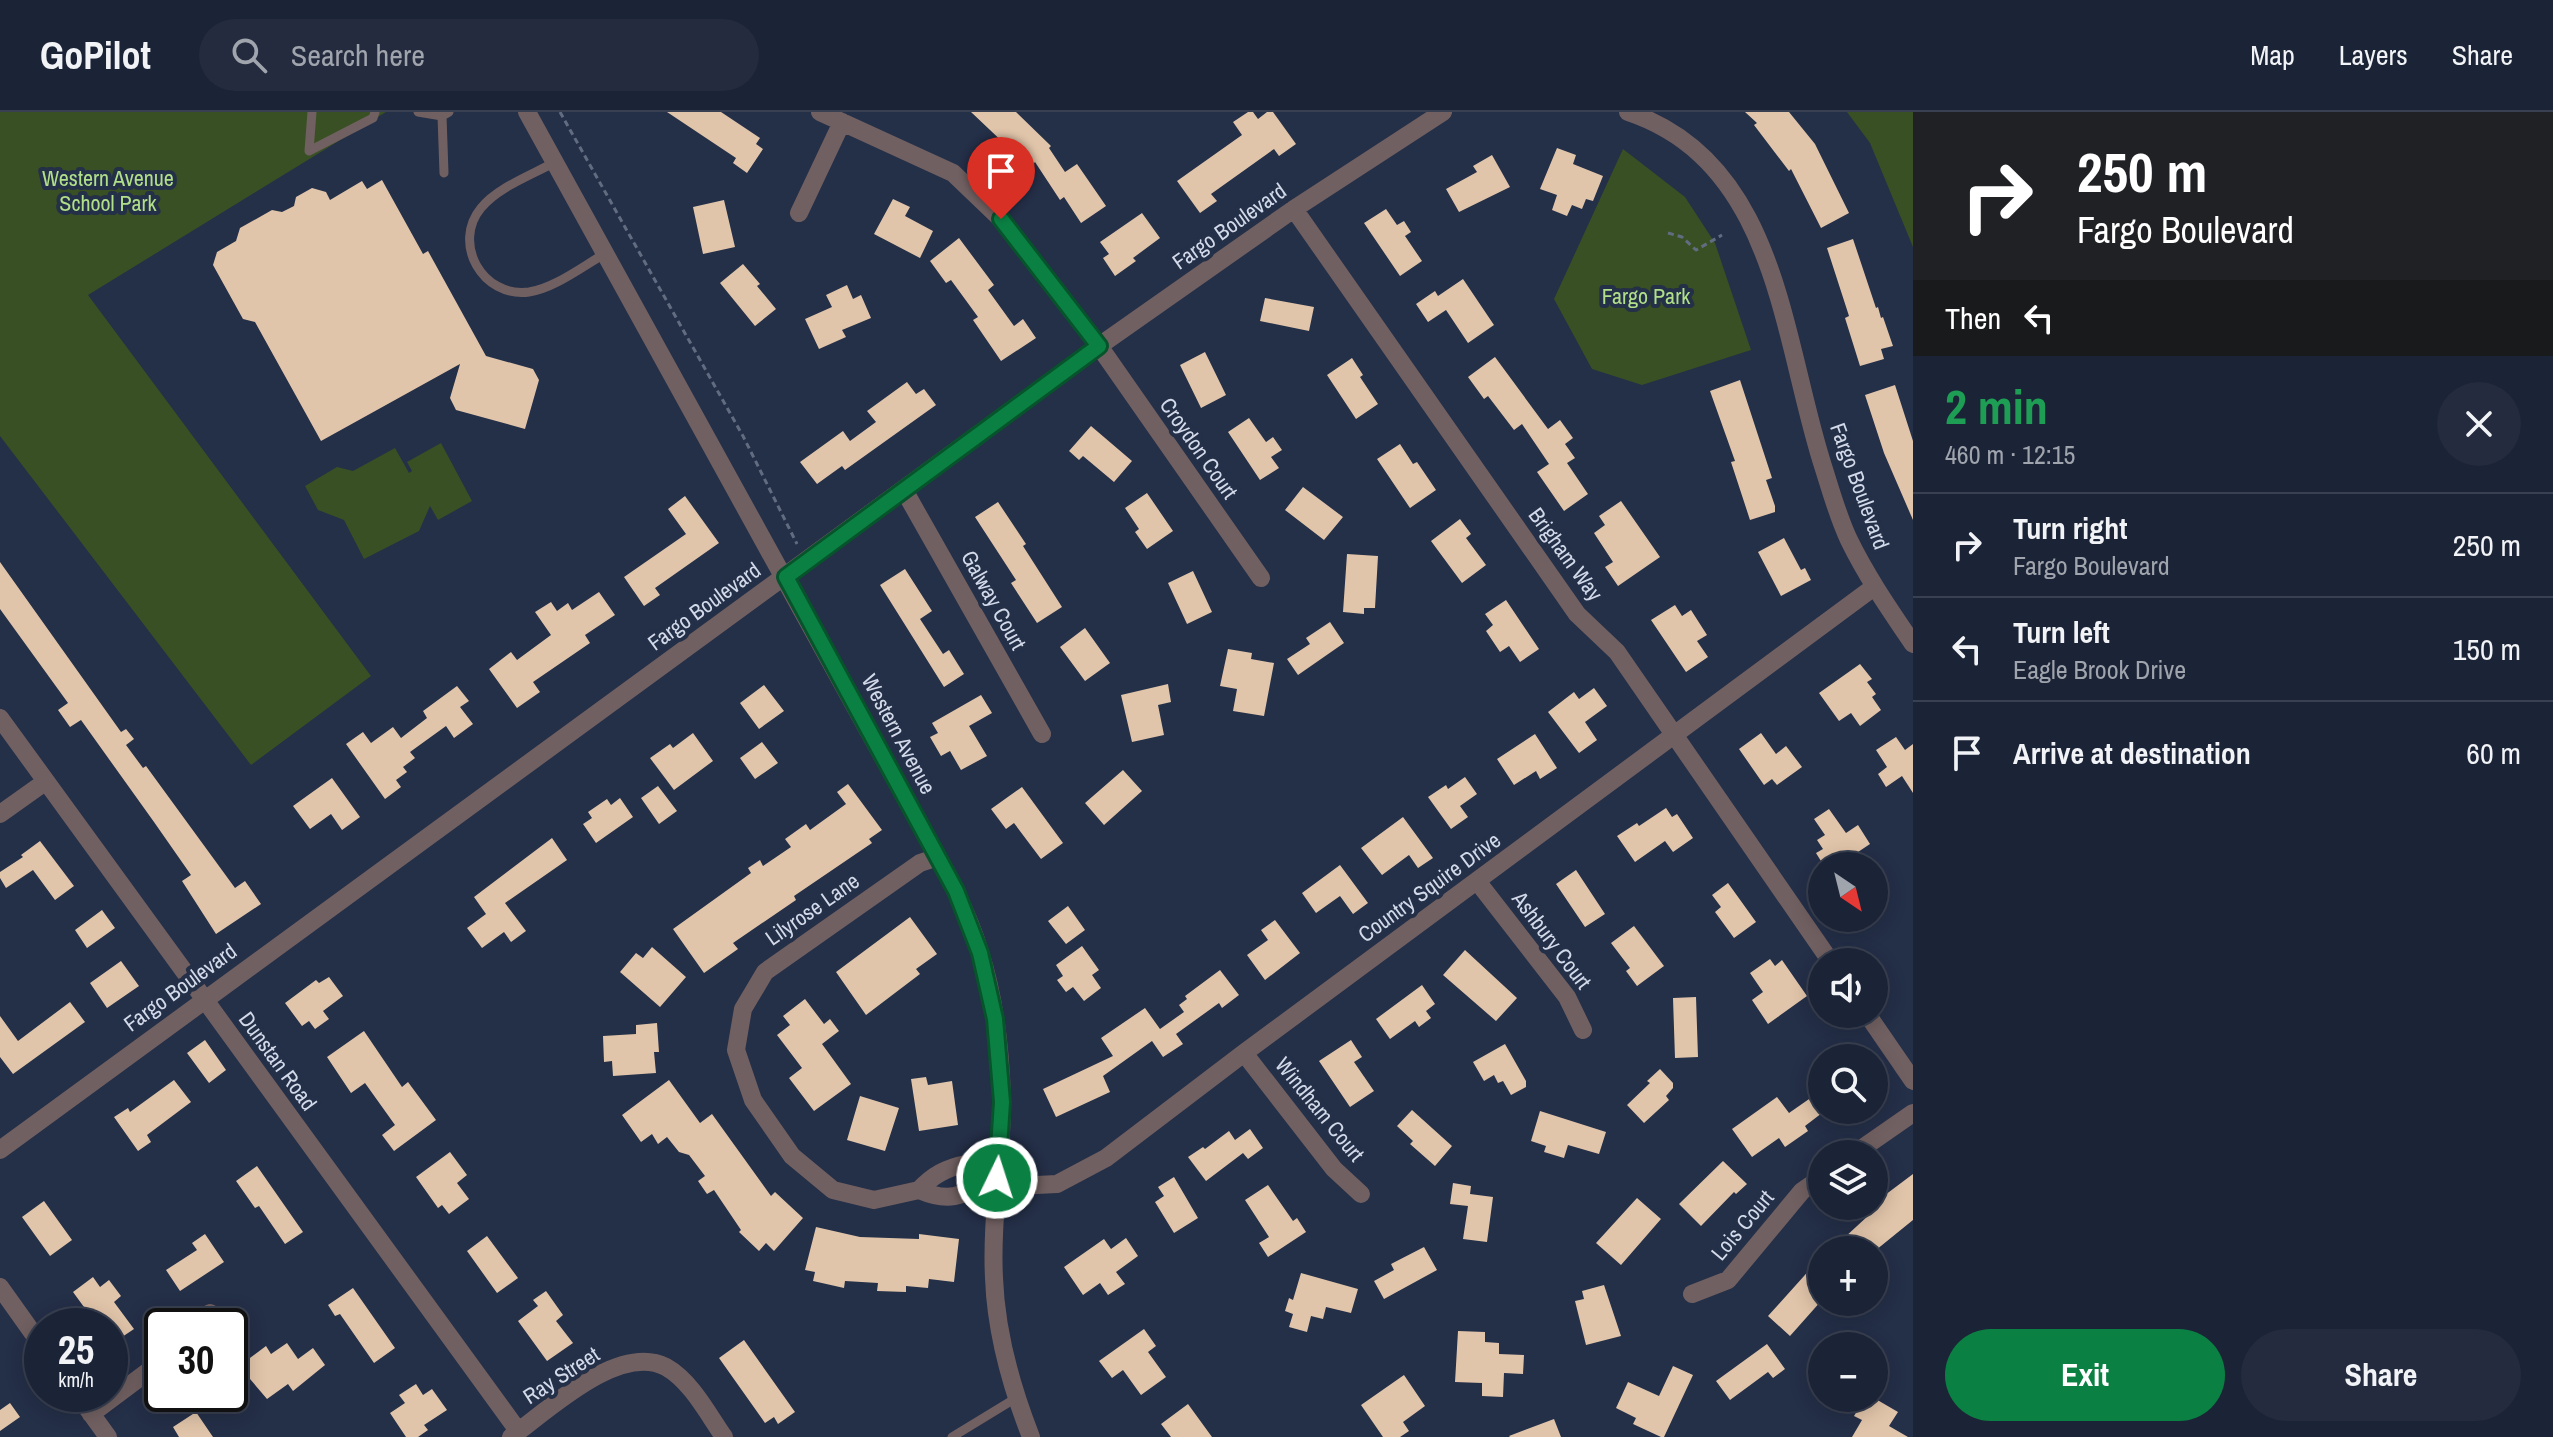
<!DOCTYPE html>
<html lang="en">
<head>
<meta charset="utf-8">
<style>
	:root { --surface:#1b2336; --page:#242b3e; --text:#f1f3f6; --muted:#a0a4ad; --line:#394051; --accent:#0b8043 }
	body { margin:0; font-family:"Archivo Narrow",sans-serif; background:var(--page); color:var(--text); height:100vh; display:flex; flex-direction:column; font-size:30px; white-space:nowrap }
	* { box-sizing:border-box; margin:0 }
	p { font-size:26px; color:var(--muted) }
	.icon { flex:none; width:44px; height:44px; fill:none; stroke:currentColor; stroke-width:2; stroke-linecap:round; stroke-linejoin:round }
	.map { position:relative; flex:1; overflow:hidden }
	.panel { display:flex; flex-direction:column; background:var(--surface); width:640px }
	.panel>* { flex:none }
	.guide { background:#202124; color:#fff; overflow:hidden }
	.needle { width:52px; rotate:145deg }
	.tools { position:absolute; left:1808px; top:740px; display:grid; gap:16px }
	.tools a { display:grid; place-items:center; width:80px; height:80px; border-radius:50%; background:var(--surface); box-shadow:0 4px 20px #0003,0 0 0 2px var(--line); font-size:40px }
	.speed { position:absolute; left:24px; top:1196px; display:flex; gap:16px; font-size:40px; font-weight:700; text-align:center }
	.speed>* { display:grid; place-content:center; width:104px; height:104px; border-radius:50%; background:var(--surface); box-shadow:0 4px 20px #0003,0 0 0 2px var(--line); line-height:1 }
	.speed small { font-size:20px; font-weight:400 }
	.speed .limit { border:4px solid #111; border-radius:12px; background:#fff; color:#111 }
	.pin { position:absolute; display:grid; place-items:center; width:68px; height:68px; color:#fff; margin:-82px -34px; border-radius:50% 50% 50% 0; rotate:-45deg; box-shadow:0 0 8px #0007 }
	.pin .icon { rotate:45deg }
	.me { position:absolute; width:88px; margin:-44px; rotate:4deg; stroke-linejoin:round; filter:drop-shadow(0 0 6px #0008) }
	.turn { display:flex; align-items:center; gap:28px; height:168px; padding:0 32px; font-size:36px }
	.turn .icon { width:104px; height:104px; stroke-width:2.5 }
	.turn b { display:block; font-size:56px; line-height:68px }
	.then { display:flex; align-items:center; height:76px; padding:0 32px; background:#0003; gap:16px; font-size:30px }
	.round { display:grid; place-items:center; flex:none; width:84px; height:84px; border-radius:42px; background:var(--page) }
	.head { display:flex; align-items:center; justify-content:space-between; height:136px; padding:0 32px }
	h1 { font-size:48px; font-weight:700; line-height:60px; color:#1e9e55 }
	.primary-button { display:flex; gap:16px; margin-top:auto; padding:16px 32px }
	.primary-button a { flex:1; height:92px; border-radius:48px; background:var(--accent); color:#fff; font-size:32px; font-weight:700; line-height:92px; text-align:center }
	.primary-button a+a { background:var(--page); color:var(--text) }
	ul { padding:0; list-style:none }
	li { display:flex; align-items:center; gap:24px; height:104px; padding:0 32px; border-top:2px solid var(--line) }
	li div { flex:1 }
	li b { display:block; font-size:30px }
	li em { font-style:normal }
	header { display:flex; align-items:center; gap:48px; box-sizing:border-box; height:112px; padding:0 40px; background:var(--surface); border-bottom:2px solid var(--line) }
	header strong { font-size:38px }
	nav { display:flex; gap:44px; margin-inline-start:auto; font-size:28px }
	.search { width:560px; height:72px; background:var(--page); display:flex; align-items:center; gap:20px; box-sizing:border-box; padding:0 28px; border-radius:44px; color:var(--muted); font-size:30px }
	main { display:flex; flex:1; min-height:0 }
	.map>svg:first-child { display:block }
</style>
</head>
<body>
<header>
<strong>GoPilot</strong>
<div class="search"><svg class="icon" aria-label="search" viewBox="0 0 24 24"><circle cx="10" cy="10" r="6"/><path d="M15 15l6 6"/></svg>Search here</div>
<nav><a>Map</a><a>Layers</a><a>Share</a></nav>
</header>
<main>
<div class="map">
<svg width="1913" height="1325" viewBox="0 0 1913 1325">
	<rect width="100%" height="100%" fill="#242f48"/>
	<path fill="#395024" d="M0 0H386L88 183 371 564 251 653 0 324Z
		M1847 0H1913V135L1870 31Z
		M1623 37 1685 85 1715 131 1751 238 1642 273 1592 257 1554 187Z
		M441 331 472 389 438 408 430 394 419 419 364 447 344 408 318 398 305 374 337 355 353 359 395 336 409 361 412 359 407 350Z"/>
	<path fill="#e1c5aa" d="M667 0H721L760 26 756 32 763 37 747 61 733 51 736 46Z
		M971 0H1016L1051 34 1049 36 1065 60 1077 52 1106 94 1081 111 1064 85 1060 88 1035 50 1030 56Z
		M1248 0H1253L1258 7 1267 0H1273L1296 32 1279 44 1274 37 1211 82 1217 89 1200 101 1177 69 1242 23 1233 10Z
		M1745 0H1789L1815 32 1849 101 1821 116 1791 57 1789 59 1754 13 1757 11Z
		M1557 36 1576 43 1573 52 1603 64 1593 89 1586 87 1582 97 1572 93 1567 104 1552 98 1557 83 1540 77Z
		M1492 43 1510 75 1459 100 1446 77 1477 60 1473 54Z
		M382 68 423 142 428 139 486 244 533 257 539 268 525 317 456 298 450 286 460 252 321 329 255 210 243 207 213 153 217 140 236 129 240 116 272 98 282 100 294 94 296 85 312 76 326 80 330 88 362 69 367 77Z
		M893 87 910 95 905 104 933 119 920 146 874 122Z
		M724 88 735 135 703 142 693 95Z
		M1386 97 1397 113 1404 109 1411 120 1405 124 1422 149 1400 164 1364 111Z
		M1142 101 1160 126 1133 146 1136 149 1115 164 1103 146 1109 142 1100 130Z
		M959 126 994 173 988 178 1014 214 1023 207 1036 226 1001 249 973 208 978 205 951 168 946 171 930 149Z
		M1853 127 1876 196 1878 195 1881 206 1883 205 1893 234 1881 237 1884 247 1860 254 1845 206 1849 204 1827 136Z
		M743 152 760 172 757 174 776 197 755 214 720 171Z
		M1463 167 1494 213 1468 231 1446 198 1428 210 1416 192 1435 179 1438 184Z
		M847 173 853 187 861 183 871 206 842 218 846 225 819 237 805 207 832 195 826 183Z
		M1265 186 1314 195 1309 219 1260 209Z
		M1205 240 1226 283 1201 296 1180 253Z
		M1495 245 1548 317 1560 308 1573 326 1565 332 1575 346 1567 351 1588 382 1564 399 1537 360 1549 352 1522 312 1514 318 1488 284 1484 287 1468 265Z
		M1352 246 1363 263 1360 265 1378 292 1356 307 1327 263Z
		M1740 268 1772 366 1766 368 1775 394V400L1750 408 1731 350 1735 349 1710 279Z
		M907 270 916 282 924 277 936 293 845 358 842 354 817 372 800 350 843 319 850 329 876 310 867 299Z
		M1895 273 1913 329V408L1884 341 1865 283Z
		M1249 306 1266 330 1273 325 1282 338 1271 345 1279 356 1260 368 1228 320Z
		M1091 314 1132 349 1114 370 1083 344 1079 348 1069 339Z
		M1400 332 1413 352 1417 350 1436 378 1410 396 1377 347Z
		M1303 375 1343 405 1324 428 1285 398Z
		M1147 381 1173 419 1147 437 1135 420 1139 417 1125 396Z
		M685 384 719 431 655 476 660 483 644 494 624 465 686 422 668 397Z
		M1621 389 1660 445 1618 474 1605 455 1613 450 1594 421 1605 413 1599 404Z
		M998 390 1026 432 1023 434 1062 495 1037 511 1011 471 1016 468 975 405Z
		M1460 407 1471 422 1466 426 1486 453 1462 471 1431 429Z
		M1784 426 1801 458 1805 456 1811 468 1781 484 1758 440Z
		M1347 442 1378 444 1375 496H1364V502L1343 500Z
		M0 450 121 620 126 617 134 627 126 633 143 656 146 654 235 776 245 769 261 792 216 822 182 769 191 763 154 710 81 608 70 615 58 598 68 591 0 497Z
		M905 457 932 499 920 507 943 542 949 538 964 562 944 575 880 473Z
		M1193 459 1212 500 1187 512 1168 471Z
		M599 480 615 503 585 523 590 531 533 570 540 580 517 596 489 557 511 540 517 548 551 523 535 500 551 490 557 499 568 491 572 498Z
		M1506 488 1539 537 1520 550 1509 534 1500 540 1486 519 1493 513 1485 502Z
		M1675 493 1682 504 1691 498 1707 523 1697 529 1708 545 1686 560 1651 508Z
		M1330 510 1344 531 1298 563 1287 547 1310 532 1306 526Z
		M1085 516 1110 551 1085 569 1060 535Z
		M1228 537 1252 541 1251 547 1274 551 1264 604 1233 599 1237 577 1220 574Z
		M1860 552 1872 567 1867 570 1876 582 1872 585 1881 598 1860 614 1851 601 1839 609 1819 581Z
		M1168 572 1171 590 1158 593 1164 623 1132 630 1121 583Z
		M764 573 784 599 759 617 740 591Z
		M457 574 469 589 460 595 473 612 454 626 446 614 410 640 415 646 403 655 407 660 396 668 401 675 385 687 346 632 363 620 371 631 393 615 401 626 427 606 423 599Z
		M1594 576 1607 594 1585 610 1597 628 1579 641 1548 600 1574 580 1579 587Z
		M981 583 992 601 969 614 987 644 961 658 950 639 941 644 930 625 938 621 932 611Z
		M693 621 713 649 674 678 650 646 670 632 673 636Z
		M1761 621 1776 642 1786 634 1802 655 1777 673 1772 667 1764 673 1739 637Z
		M1535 622 1557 656 1540 667 1536 659 1514 673 1497 647Z
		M1896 625 1905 638 1913 632V681L1902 664 1886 675 1878 662 1887 655 1876 638Z
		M762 630 778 651 755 667 740 646Z
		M1123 658 1142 679 1104 713 1085 691Z
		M1465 665 1477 682 1460 694 1468 705 1451 717 1428 685 1446 673 1448 677Z
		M332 666 360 705 342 718 331 702 310 717 293 694Z
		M848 672 882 718 869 727 872 731 794 784 796 788 733 831 738 837 704 861 673 817 751 761 748 756 760 748 763 754 791 735 785 727 806 712 810 718 846 692 837 680Z
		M658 674 677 699 659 712 641 686Z
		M1022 675 1063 731 1041 747 1014 711 1006 717 991 697Z
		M620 686 633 705 596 731 583 712 592 706 588 700 607 687 611 693Z
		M1666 696 1672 705 1677 702 1693 726 1673 740 1665 729 1635 750 1617 724 1637 711 1639 714Z
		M1829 697 1846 721 1858 713 1870 732 1837 754H1824L1816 741 1823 737 1817 728 1825 723 1814 707Z
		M1403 705 1433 746 1418 756 1409 743 1382 763 1361 736Z
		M552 726 567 748 505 791 526 819 511 830 504 820 482 836 467 816 486 802 474 785Z
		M40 729 74 774 55 788 33 758 6 776 0 766V760L23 745 21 743Z
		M1340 753 1368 791 1353 802 1340 784 1316 801 1302 781Z
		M1576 758 1605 802 1585 815 1556 772Z
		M1728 771 1756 810 1734 826 1715 800 1721 795 1712 783Z
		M1068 794 1085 818 1066 832 1048 809Z
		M102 798 115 816 87 836 75 818Z
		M910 805 937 842 916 857 920 862 866 903 836 860Z
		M1275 808 1300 841 1265 868 1247 843 1268 828 1261 818Z
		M1634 814 1664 854 1637 874 1626 859 1630 856 1611 831Z
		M1082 834 1099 858 1092 863 1101 876 1084 889 1073 875 1066 880 1057 868 1063 864 1056 853Z
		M652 835 686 865 660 895 620 860 636 841 643 846Z
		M1465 838 1517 886 1496 909 1443 863Z
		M1770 847 1775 854 1782 848 1807 884 1768 912 1752 888 1763 880 1750 861Z
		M121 849 139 874 107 896 90 871Z
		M1220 858 1239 883 1222 896 1219 891 1176 922 1183 932 1163 945 1152 929 1103 964 1110 980 1056 1005 1043 977 1113 944 1101 926 1145 896 1160 917 1184 900 1179 893 1187 887 1185 884Z
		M329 865 343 884 323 899 329 907 315 917 309 909 302 914 285 891 316 868 319 871Z
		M1422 873 1435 892 1426 899 1431 906 1419 915 1415 909 1390 927 1376 907Z
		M1696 885 1698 945 1675 946 1673 886Z
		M805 887 824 912 830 907 839 919 822 932 851 972 814 999 789 966 802 956 777 923 790 913 783 904Z
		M70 890 85 910 13 962 0 945V904L18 929Z
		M657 911 659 940H654L656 961 613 964 612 949 604 950 603 924 636 922V913Z
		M364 919 402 975 408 970 436 1008 394 1039 382 1023 395 1013 365 971 351 981 327 945Z
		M205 928 226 958 209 971 187 941Z
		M1351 928 1362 945 1354 950 1374 979 1350 995 1319 949Z
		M1505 932 1526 969V975L1511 983 1503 969 1498 971 1494 963 1484 969 1473 950Z
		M1660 957 1673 971V976L1666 984 1669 988 1644 1011 1627 993 1650 971 1647 969Z
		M926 965 928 973 952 969 958 1013 919 1019 911 967Z
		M174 968 191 990 147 1023 151 1030 138 1039 114 1005 128 996 130 1000Z
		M669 968 700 1011 712 1002 771 1084 775 1080 803 1106 774 1139 766 1131 759 1139 739 1120 741 1118 714 1078 707 1082 698 1069 705 1064 689 1043 679 1040 667 1025 658 1032 652 1022 641 1030 622 1003Z
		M1822 978V1001L1805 1014 1808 1019 1785 1035 1779 1026 1752 1045 1732 1017 1777 985 1789 1001Z
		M860 984 899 996 885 1039 847 1028Z
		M1412 998 1452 1034 1435 1054 1410 1032 1413 1029 1397 1014Z
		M1540 999 1606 1020 1599 1042 1568 1033 1564 1046 1544 1040 1546 1034 1531 1029Z
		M1250 1017 1263 1036 1248 1047 1243 1041 1206 1069 1188 1045 1203 1035 1205 1037 1229 1019 1235 1028Z
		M450 1040 467 1063 457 1071 469 1087 449 1102 442 1093 438 1096 416 1065Z
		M1723 1049 1747 1072 1736 1082 1734 1080 1701 1114 1679 1092Z
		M257 1054 303 1120 285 1132 259 1094 255 1096 236 1069Z
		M1913 1062V1108L1876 1138H1831L1883 1090 1881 1086Z
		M1174 1065 1198 1106 1174 1121 1155 1090 1164 1084 1158 1075Z
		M1453 1071 1471 1074 1470 1082 1493 1085 1487 1130 1463 1127 1468 1094 1450 1092Z
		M1268 1073 1293 1109 1297 1106 1306 1120 1268 1145 1259 1131 1269 1125 1245 1088Z
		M1637 1086 1661 1107 1621 1153 1596 1131Z
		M44 1089 72 1128 50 1144 22 1105Z
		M816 1115 860 1125 919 1127V1122L959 1127 954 1170 929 1167 928 1176 906 1174V1180L877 1179 878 1171 845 1169 844 1176 813 1169 815 1160 805 1158Z
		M205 1122 224 1150 180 1179 166 1158 197 1138 192 1131Z
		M487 1124 518 1166 497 1181 467 1139Z
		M1126 1126 1138 1144 1116 1160 1125 1172 1108 1183 1100 1171 1083 1183 1064 1155 1104 1127 1111 1137Z
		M1424 1135 1437 1158 1384 1187 1374 1169 1394 1158 1391 1152Z
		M1822 1144V1188L1790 1224 1768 1204Z
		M1301 1161 1358 1177 1351 1201 1326 1195 1323 1207 1311 1204 1307 1220 1289 1215 1293 1202 1285 1199 1289 1186 1293 1188Z
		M93 1165 100 1175 109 1168 121 1184 114 1190 134 1217 119 1227 99 1201 92 1206 73 1180Z
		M1604 1173 1621 1224 1586 1233 1575 1189 1584 1187 1582 1179Z
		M353 1176 395 1236 374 1251 340 1202 335 1204 328 1193Z
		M546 1179 563 1203 556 1209 573 1231 547 1249 518 1209 538 1194 533 1188Z
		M1144 1217 1156 1234 1148 1240 1166 1265 1141 1283 1123 1258 1112 1266 1099 1249Z
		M1458 1219 1485 1220V1230L1499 1231V1242L1524 1243 1523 1262 1504 1261 1503 1285 1482 1284V1271L1455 1270Z
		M744 1228 795 1300 778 1312 774 1305 765 1311 719 1246Z
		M287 1231 298 1247 313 1236 325 1253 293 1279 288 1272 267 1287 239 1254 266 1234 271 1242Z
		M1767 1232 1785 1257 1773 1266 1768 1260 1730 1288 1716 1269Z
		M1673 1254 1693 1263 1664 1325H1661L1633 1312 1636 1306 1616 1296 1628 1270 1659 1284Z
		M1404 1263 1425 1294 1403 1310 1409 1319 1400 1325H1383L1361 1293Z
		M416 1272 423 1283 432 1277 447 1298 424 1313 428 1318 418 1325H406L390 1301 405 1291 399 1283Z
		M1865 1286H1874L1898 1300 1889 1314 1908 1325H1852L1862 1308 1854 1304Z
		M10 1291 20 1305 0 1319V1298Z
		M1188 1292 1212 1325H1171L1161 1312Z
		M196 1300 213 1325H179L173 1315Z
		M1554 1307 1561 1325H1510L1509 1324Z"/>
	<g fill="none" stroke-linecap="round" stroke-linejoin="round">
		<path stroke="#626c81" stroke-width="3" stroke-dasharray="6 4" stroke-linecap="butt" d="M560 0 743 324 797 432
			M1668 121 1682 125 1696 138 1722 123"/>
		<path stroke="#716061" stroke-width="9" d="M312 0 309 39 373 6 375 0
			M418 0 442 4 449 0
			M442 4 444 61
			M555 50C532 63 498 75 481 96 452 131 482 186 529 180 555 176 583 154 606 141
			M952 1325 1016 1286"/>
		<path stroke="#716061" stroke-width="18" d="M527 0 918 709C941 751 966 794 980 840 995 887 1001 942 1002 990 1002 1049 991 1108 994 1166 996 1222 1011 1274 1031 1325
			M820 0 953 61 1001 107 1099 234 1261 466
			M1628 0C1778 50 1782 227 1823 354 1831 379 1838 405 1849 428 1867 465 1890 498 1913 532
			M1294 97 1577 502 1617 540 1831 850
			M799 101 842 10
			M904 378 1042 622
			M0 606 519 1320
			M0 702 45 670
			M1477 769 1567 885 1583 918
			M1867 902 1913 969
			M1244 941 1334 1057 1361 1082
			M0 1038 1099 234 1294 97 1443 0
			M1854 1042 1913 1001
			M966 1052 986 1067C963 1086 947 1090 919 1078 933 1063 946 1056 966 1052Z
			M996 1075 1057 1072 1106 1046 1244 941 1874 475
			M919 1078 874 1088 833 1078 792 1044 753 988 736 938 743 897 765 860 920 751 938 745
			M0 1175 42 1234
			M1692 1182 1728 1168 1802 1079 1822 1065
			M201 1214 210 1201
			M77 1282 108 1325
			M91 1302 162 1249
			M511 1325C547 1299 619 1230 666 1255 691 1269 708 1302 724 1325"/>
	</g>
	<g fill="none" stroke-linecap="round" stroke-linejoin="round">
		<defs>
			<path id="route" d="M997 1066 1002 990 995 907 980 841 956 779 786 465 1099 234 1001 107"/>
		</defs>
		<use href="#route" stroke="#07532c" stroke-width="20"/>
		<use href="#route" stroke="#0b8043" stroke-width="14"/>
	</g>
	<g text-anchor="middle" stroke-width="8" stroke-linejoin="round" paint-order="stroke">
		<g font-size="22" fill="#b1df89" stroke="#242f48">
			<text x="108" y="74">Western Avenue<tspan x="108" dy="25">School Park</tspan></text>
			<text x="1646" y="192">Fargo Park</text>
		</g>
		<g font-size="22" fill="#d2daea" stroke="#242f48">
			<text transform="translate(1229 114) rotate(-35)" y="8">Fargo Boulevard</text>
			<text transform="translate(1199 336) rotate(55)" y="8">Croydon Court</text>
			<text transform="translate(1860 374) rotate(70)" y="8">Fargo Boulevard</text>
			<text transform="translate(1566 442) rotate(54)" y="8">Brigham Way</text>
			<text transform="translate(994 488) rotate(61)" y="8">Galway Court</text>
			<text transform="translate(704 494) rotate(-36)" y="8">Fargo Boulevard</text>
			<text transform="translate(899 622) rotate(62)" y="8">Western Avenue</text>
			<text transform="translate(1429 775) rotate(-36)" y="8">Country Squire Drive</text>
			<text transform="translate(812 797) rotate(-35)" y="8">Lilyrose Lane</text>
			<text transform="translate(1552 828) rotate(53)" y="8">Ashbury Court</text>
			<text transform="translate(180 875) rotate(-36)" y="8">Fargo Boulevard</text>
			<text transform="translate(278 949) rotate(54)" y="8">Dunstan Road</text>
			<text transform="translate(1320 997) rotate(51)" y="8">Windham Court</text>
			<text transform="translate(1742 1113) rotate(-50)" y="8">Lois Court</text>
			<text transform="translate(561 1263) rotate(-33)" y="8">Ray Street</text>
		</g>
	</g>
</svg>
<div class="tools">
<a><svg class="needle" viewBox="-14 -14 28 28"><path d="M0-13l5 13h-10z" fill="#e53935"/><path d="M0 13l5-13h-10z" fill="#a0a4ad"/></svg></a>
<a><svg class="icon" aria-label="sound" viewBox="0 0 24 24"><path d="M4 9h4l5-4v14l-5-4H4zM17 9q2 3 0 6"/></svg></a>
<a><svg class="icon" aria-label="search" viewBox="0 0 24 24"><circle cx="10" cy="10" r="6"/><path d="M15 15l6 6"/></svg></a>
<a><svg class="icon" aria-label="layers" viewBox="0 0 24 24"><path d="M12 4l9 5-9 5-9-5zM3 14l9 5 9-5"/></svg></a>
<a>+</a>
<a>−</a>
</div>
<div class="speed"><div>25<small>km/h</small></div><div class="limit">30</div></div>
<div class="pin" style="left:1001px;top:107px;background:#d93025"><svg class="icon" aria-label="arrive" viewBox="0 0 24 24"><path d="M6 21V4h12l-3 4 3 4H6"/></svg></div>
<svg class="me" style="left:997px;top:1066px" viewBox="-20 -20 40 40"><circle r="17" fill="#0b8043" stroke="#fff" stroke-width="3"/><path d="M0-11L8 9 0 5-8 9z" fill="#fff"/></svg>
</div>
<section class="panel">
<div class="guide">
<div class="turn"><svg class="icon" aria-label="right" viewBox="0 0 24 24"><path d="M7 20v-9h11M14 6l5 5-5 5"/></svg><div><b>250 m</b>Fargo Boulevard</div></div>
<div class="then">Then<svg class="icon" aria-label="left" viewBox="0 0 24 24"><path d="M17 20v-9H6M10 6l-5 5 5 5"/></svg></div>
</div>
<div class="head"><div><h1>2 min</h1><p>460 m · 12:15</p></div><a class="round"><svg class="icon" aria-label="close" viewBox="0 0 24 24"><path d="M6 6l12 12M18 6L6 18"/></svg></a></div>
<ul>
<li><svg class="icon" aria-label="right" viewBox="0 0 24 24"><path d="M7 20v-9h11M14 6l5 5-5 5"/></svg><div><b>Turn right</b><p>Fargo Boulevard</p></div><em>250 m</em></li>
<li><svg class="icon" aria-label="left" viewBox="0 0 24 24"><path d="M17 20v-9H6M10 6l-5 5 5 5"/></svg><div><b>Turn left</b><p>Eagle Brook Drive</p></div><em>150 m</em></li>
<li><svg class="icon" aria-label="arrive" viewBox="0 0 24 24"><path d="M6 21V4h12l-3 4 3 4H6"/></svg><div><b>Arrive at destination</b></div><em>60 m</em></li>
</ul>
<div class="primary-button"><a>Exit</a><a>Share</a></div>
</section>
</main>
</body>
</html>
